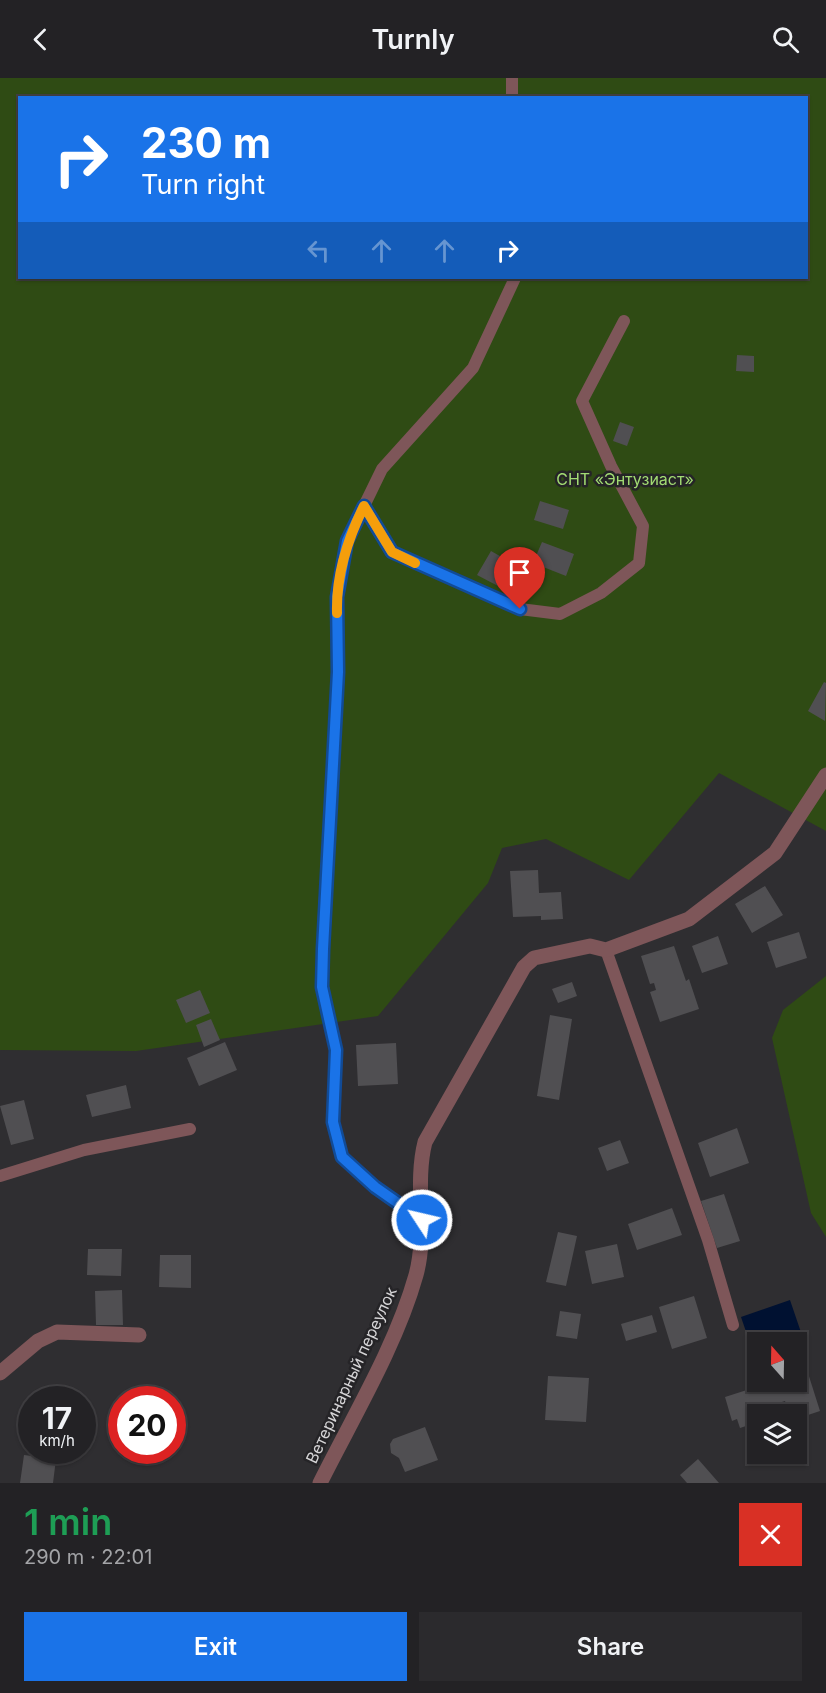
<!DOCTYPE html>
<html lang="en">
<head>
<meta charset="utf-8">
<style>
	:root { --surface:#232225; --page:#2b2a2d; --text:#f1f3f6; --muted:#a3a4a7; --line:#403f42; --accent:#1a73e8 }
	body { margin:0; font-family:Inter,sans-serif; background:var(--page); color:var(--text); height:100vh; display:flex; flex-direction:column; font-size:22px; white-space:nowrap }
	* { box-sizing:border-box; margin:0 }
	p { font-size:20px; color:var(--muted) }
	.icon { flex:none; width:33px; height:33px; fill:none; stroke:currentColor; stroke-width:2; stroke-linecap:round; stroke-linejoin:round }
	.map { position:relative; height:1405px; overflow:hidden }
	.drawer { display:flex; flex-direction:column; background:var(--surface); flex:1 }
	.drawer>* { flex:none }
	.top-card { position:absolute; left:18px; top:18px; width:790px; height:183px; border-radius:0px; box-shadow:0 2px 4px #0004,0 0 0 2px var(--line); background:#1a73e8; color:#fff; overflow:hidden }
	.needle { width:39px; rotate:340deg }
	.controls { position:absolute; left:747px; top:1254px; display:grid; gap:12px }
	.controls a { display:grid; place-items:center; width:60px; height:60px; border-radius:0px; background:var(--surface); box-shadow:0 2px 4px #0004,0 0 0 2px var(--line); font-size:30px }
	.speed { position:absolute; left:18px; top:1308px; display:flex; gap:12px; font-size:30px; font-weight:700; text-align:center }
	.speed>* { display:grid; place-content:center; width:78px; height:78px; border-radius:50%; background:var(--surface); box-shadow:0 2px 4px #0004,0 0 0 2px var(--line); line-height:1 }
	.speed small { font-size:15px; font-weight:400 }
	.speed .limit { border:9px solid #d22; background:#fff; color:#111 }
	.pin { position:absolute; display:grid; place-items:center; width:51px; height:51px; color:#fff; margin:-62px -26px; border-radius:50% 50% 50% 0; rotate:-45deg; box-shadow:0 0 6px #0007 }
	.pin .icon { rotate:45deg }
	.me { position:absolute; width:66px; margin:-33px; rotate:305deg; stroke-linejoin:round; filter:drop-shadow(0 0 4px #0008) }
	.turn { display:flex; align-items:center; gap:21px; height:126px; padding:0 24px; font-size:27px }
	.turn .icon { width:78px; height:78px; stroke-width:2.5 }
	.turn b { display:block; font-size:42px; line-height:51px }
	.lanes { display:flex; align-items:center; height:57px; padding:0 24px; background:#0003; justify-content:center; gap:30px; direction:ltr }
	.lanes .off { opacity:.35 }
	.round { display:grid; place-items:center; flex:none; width:63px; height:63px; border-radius:0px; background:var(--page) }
	.overview { display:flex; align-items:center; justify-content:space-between; height:102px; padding:0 24px }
	h1 { font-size:36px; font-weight:600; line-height:45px; color:#1e9e55 }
	.primary-button { display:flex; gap:12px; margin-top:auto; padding:12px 24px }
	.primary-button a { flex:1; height:69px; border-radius:0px; background:var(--accent); color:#fff; font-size:24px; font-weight:600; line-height:69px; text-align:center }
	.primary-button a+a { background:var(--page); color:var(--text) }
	header { display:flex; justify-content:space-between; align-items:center; height:78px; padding:0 24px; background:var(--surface); font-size:27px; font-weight:600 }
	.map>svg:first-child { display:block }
</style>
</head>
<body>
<header><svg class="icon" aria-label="back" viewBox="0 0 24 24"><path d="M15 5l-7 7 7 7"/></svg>Turnly<svg class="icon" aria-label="search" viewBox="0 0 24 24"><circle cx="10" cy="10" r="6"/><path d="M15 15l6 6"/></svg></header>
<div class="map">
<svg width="826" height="1405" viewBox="0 0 826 1405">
	<rect width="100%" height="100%" fill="#2f2e31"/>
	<path fill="#2f4b14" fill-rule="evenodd" d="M0 0H826V753L719 695 629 802 546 761 502 770 488 805 378 938 136 973 0 972ZM20 20H807V200H20Z
		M826 898V1159L811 1135 772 960 783 932Z"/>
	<path fill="#001131" d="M790 1222 807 1272 797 1276 796 1264H758L757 1273 753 1274 741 1239Z"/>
	<path fill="#504f52" d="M737 277 754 278V294L736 293Z
		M620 344 634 349 627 368 613 363Z
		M540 423 569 432 563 451 534 442Z
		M542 464 574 476 566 498 533 485Z
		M491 473 512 485 498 508 477 497Z
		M824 604 826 605 825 643 808 633Z
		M538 792 539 815 561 814 563 841 541 842V838L513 839 510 793Z
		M765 808 783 837 752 855 735 826Z
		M799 854 807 880 776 890 767 864Z
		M718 858 728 886 702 895 692 868Z
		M674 868 686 903 689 901 699 931 660 944 650 914 656 912 654 905 650 906 641 878Z
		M572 904 577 918 558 925 552 911Z
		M200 912 210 935 186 945 176 922Z
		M550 937 572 941 559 1022 537 1018Z
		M211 941 220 962 204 969 196 947Z
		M225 964 237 992 199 1008 187 980Z
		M396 965 398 1006 358 1008 356 967Z
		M126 1007 131 1030 92 1039 86 1017Z
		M24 1022 34 1061 11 1067 0 1028Z
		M737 1050 749 1085 710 1099 698 1065Z
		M620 1062 629 1085 607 1093 598 1070Z
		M724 1116 740 1163 717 1170 701 1123Z
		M672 1130 682 1157 637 1172 628 1146Z
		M558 1154 577 1158 566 1208 546 1204Z
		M617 1166 624 1199 592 1206 585 1173Z
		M88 1171H122L121 1198 87 1197Z
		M160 1177H191V1210L159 1209Z
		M122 1212 123 1247H96L95 1213Z
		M694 1218 707 1260 672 1271 659 1229Z
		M560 1233 581 1236 577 1261 556 1258Z
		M652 1237 657 1254 626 1263 621 1246Z
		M807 1292 820 1333 802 1339 800 1331 789 1335 785 1323 754 1333 758 1344 740 1350 737 1341 732 1343 725 1319 772 1304H796V1296Z
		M548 1298 589 1300 586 1344 545 1342Z
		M29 1324H32V1359L24 1358Z
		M425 1349 438 1382 405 1394 399 1380 391 1375 390 1366 393 1361Z
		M24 1377 56 1381 53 1405H20Z
		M698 1381 719 1405H687L680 1397Z"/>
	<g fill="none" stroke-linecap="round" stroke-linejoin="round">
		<path stroke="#7e5659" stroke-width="12" d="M512 20V0
			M364 428 392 474 520 531 560 536 601 515 639 485 643 448 611 388 582 323 624 243
			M606 872 708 1162 733 1247
			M0 1098 84 1072 190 1051
			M422 1141 376 1109 342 1079 333 1044 336 972 323 909V852L338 594 337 519 347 463 382 391 473 290 515 200"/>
		<path stroke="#7e5659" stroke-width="15" d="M0 1295 38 1263 57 1254 139 1257
			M320 1405C353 1339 396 1268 416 1197 428 1154 414 1107 425 1064L524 889 534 880 590 868 606 872 689 841 775 775 826 697"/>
	</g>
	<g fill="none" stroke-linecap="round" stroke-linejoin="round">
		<defs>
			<path id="route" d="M422 1142 375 1109 342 1079 333 1044 336 972 322 909 323 871 338 594 337 519 347 463 364 428 392 474 520 531"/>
		</defs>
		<use href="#route" stroke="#114b97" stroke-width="15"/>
		<use href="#route" stroke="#1a73e8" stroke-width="10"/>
		<path stroke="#f59e0b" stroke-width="10" d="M337 535C336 497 347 462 364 428L392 474 415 485"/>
	</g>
	<g text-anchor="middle" stroke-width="5" stroke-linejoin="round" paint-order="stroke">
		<g font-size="16" fill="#a2db73" stroke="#252427">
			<text x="625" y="407">СНТ «Энтузиаст»</text>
		</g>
		<g font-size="16" fill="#d5d4d6" stroke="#252427">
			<text transform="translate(351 1297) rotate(-65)" y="6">Ветеринарный переулок</text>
		</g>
	</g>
</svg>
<div class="controls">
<a><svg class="needle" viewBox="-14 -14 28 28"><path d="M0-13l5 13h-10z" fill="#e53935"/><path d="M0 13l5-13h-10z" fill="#a3a4a7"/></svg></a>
<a><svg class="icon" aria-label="layers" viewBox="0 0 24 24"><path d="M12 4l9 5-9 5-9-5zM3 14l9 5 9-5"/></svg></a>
</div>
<div class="speed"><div>17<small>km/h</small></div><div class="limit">20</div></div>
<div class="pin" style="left:520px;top:531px;background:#d93025"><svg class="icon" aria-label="arrive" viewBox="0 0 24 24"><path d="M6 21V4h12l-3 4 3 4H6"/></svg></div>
<svg class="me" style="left:422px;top:1142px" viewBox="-20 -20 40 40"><circle r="17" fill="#1a73e8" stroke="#fff" stroke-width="3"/><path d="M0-11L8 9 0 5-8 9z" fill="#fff"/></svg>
<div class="top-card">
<div class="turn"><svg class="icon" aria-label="right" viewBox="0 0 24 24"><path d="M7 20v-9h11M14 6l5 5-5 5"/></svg><div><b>230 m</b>Turn right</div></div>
<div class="lanes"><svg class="icon off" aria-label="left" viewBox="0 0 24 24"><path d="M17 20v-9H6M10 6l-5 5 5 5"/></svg><svg class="icon off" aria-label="ahead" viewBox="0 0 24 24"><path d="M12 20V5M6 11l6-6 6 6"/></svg><svg class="icon off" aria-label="ahead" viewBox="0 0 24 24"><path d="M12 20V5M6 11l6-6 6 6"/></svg><svg class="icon" aria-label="right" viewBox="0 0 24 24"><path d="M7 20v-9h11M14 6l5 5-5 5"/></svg></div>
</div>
</div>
<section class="drawer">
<div class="overview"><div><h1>1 min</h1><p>290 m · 22:01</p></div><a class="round" style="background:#d93025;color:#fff"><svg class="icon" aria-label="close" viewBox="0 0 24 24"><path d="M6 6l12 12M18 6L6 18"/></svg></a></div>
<div class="primary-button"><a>Exit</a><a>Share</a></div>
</section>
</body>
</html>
